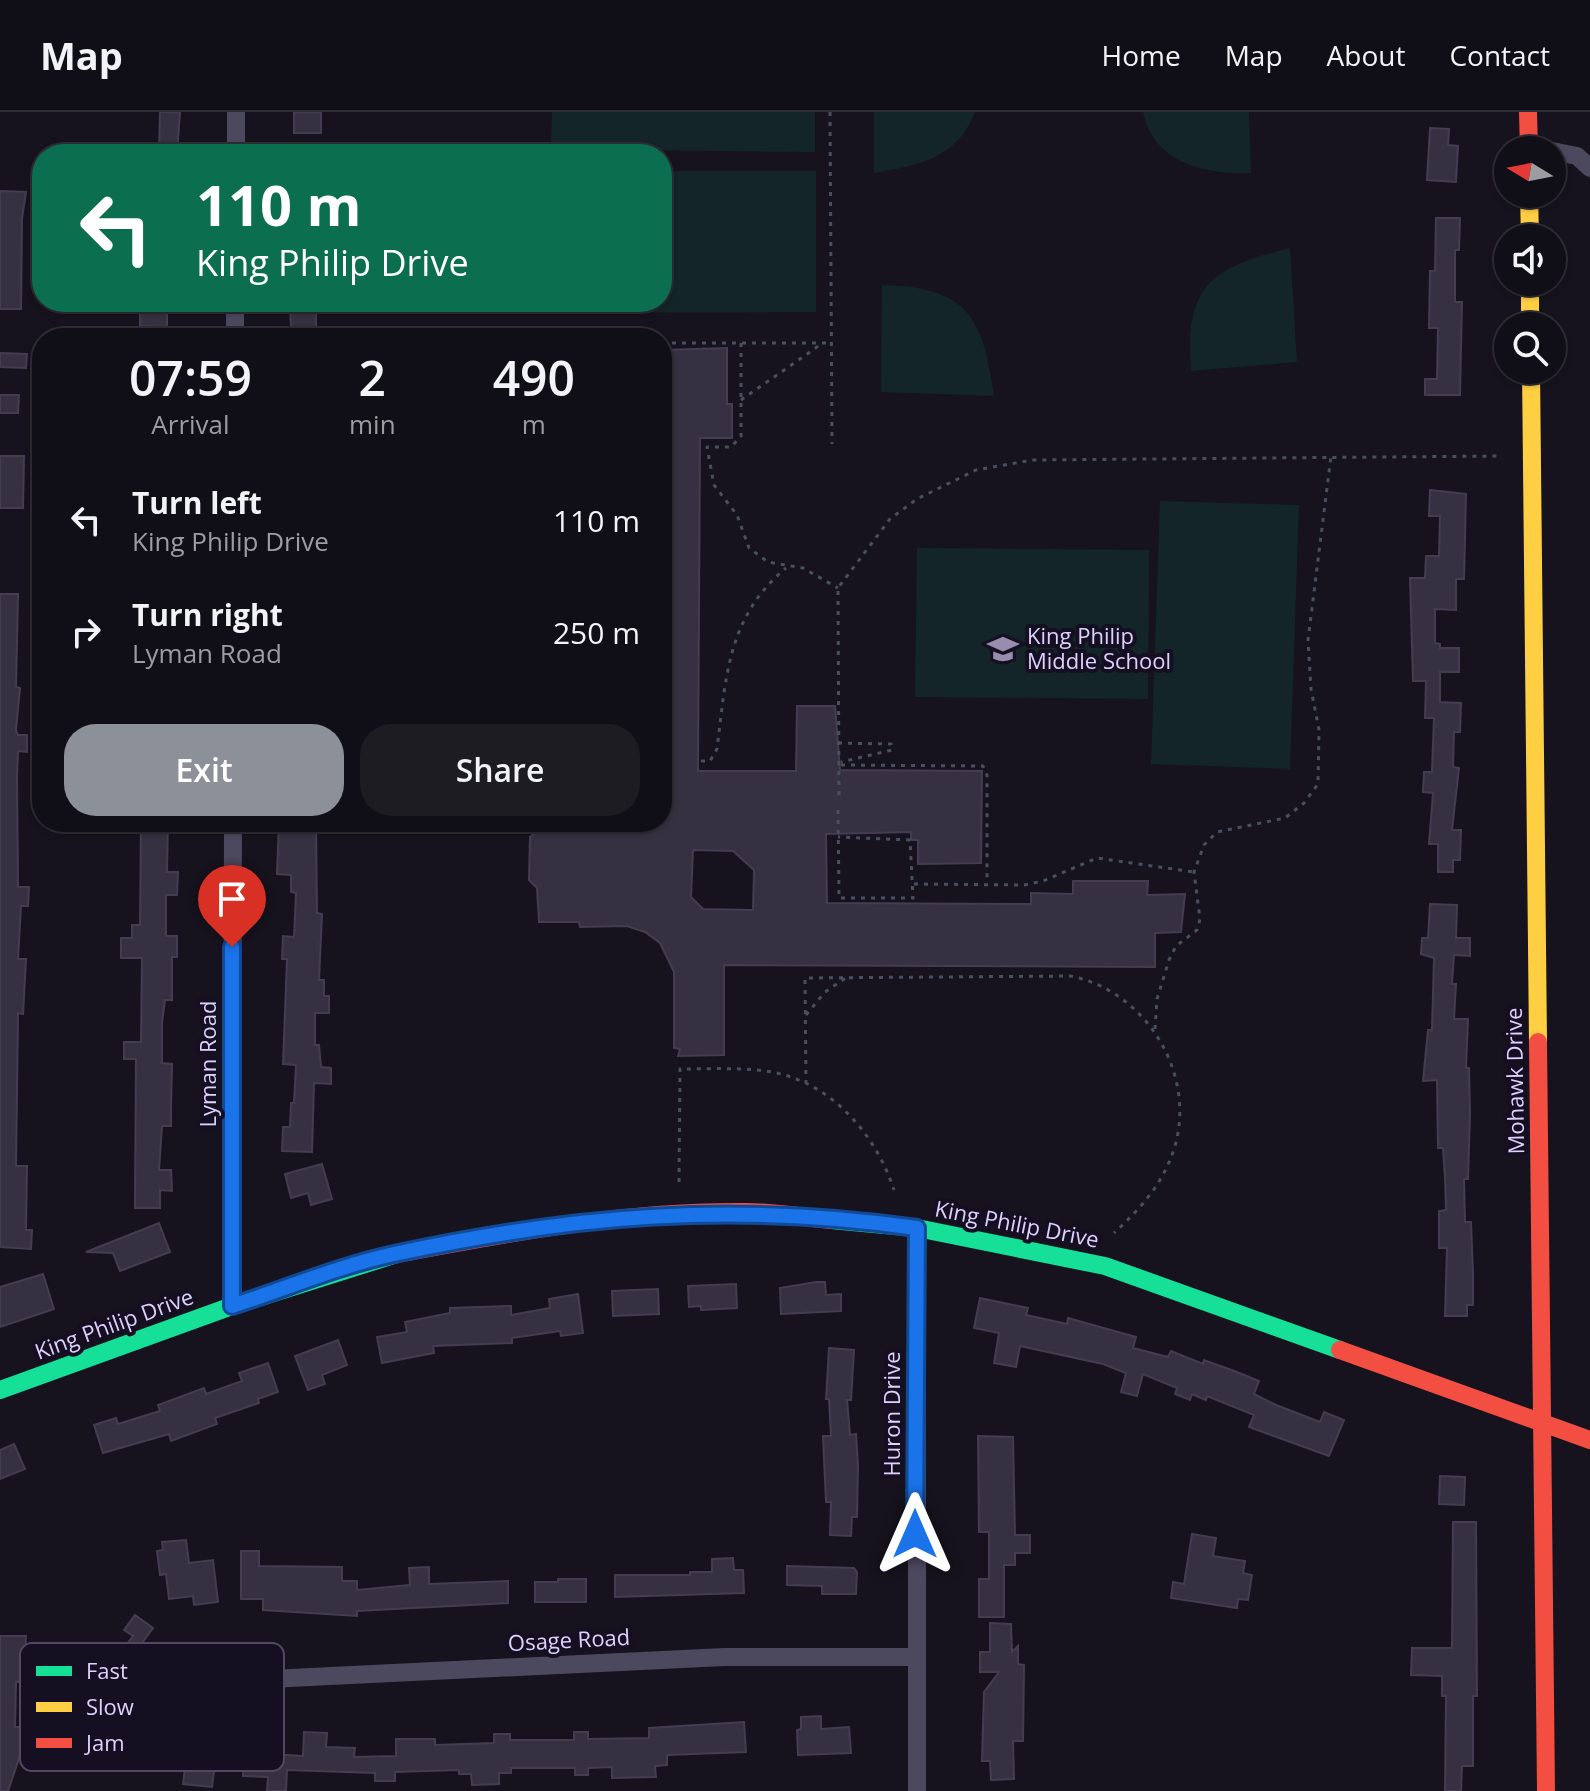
<!DOCTYPE html>
<html lang="en">
<head>
<meta charset="utf-8">
<style>
	:root { --surface:#100e16; --page:#1e1c23; --text:#f1f3f6; --muted:#9c9ca1; --line:#302e35; --accent:#8c9099 }
	body { margin:0; font-family:"Open Sans",sans-serif; background:var(--page); color:var(--text); height:100vh; display:flex; flex-direction:column; font-size:30px; white-space:nowrap }
	* { box-sizing:border-box; margin:0 }
	p { font-size:26px; color:var(--muted) }
	.icon { flex:none; width:44px; height:44px; fill:none; stroke:currentColor; stroke-width:2; stroke-linecap:round; stroke-linejoin:round }
	.map { position:relative; flex:1; overflow:hidden }
	.side { position:absolute; left:32px; top:216px; width:640px; height:504px; display:flex; flex-direction:column; background:var(--surface); border-radius:32px; box-shadow:0 2px 6px #0004,0 0 0 2px var(--line) }
	.side>* { flex:none }
	.banner { position:absolute; left:32px; top:32px; width:640px; height:168px; border-radius:32px; box-shadow:0 2px 6px #0004,0 0 0 2px var(--line); background:#0b6e4f; color:#fff; overflow:hidden }
	.needle { width:52px; rotate:280deg }
	.controls { position:absolute; left:1494px; top:24px; display:grid; gap:16px }
	.controls a { display:grid; place-items:center; width:72px; height:72px; border-radius:50%; background:var(--surface); box-shadow:0 2px 6px #0004,0 0 0 2px var(--line); font-size:40px }
	.pin { position:absolute; display:grid; place-items:center; width:68px; height:68px; color:#fff; margin:-82px -34px; border-radius:50% 50% 50% 0; rotate:-45deg; box-shadow:0 0 8px #0007 }
	.pin .icon { rotate:45deg }
	.me { position:absolute; width:88px; margin:-44px; rotate:0deg; stroke-linejoin:round; filter:drop-shadow(0 0 6px #0008) }
	.turn { display:flex; align-items:center; gap:28px; height:168px; padding:0 32px; font-size:36px }
	.turn .icon { width:104px; height:104px; stroke-width:2.5 }
	.turn b { display:block; font-size:56px; line-height:68px }
	.eta { display:flex; justify-content:space-evenly; align-items:center; height:136px; text-align:center }
	.eta b { font-size:48px; font-weight:600; line-height:56px }
	.cta { display:flex; gap:16px; margin-top:auto; padding:16px 32px }
	.cta a { flex:1; height:92px; border-radius:32px; background:var(--accent); color:#fff; font-size:32px; font-weight:600; line-height:92px; text-align:center }
	.cta a+a { background:var(--page); color:var(--text) }
	ul { padding:0; list-style:none }
	li { display:flex; align-items:center; gap:24px; height:112px; padding:0 32px }
	li div { flex:1 }
	li b { display:block; font-size:30px }
	li em { font-style:normal }
	header { display:flex; align-items:center; gap:48px; box-sizing:border-box; height:112px; padding:0 40px; background:var(--surface); border-bottom:2px solid var(--line) }
	header strong { font-size:38px }
	nav { display:flex; gap:44px; margin-inline-start:auto; font-size:28px }
	.map>svg:first-child { display:block }
</style>
</head>
<body>
<header>
<strong>Map</strong>
<nav><a>Home</a><a>Map</a><a>About</a><a>Contact</a></nav>
</header>
<div class="map">
<svg width="1590" height="1679" viewBox="0 0 1590 1679">
	<rect width="100%" height="100%" fill="#16131e"/>
	<path fill="#132529" d="M552 0H815V40L551 37Z
		M874 0H975C957 47 919 53 874 61Z
		M1143 0H1249L1251 61C1205 62 1154 52 1143 0Z
		M662 59H816V200L551 201V190H662Z
		M1290 136 1297 250 1191 259C1184 173 1212 155 1290 136Z
		M882 173C968 175 983 205 994 284L881 280Z
		M1160 389 1299 393 1290 657 1151 652Z
		M917 436 1149 438 1148 587 915 585Z"/>
	<path fill="#363140" stroke="#443d51" stroke-width="2" fill-rule="evenodd" d="M160 0H180L177 42H159Z
		M294 0H321V21H294Z
		M1430 16 1449 17 1448 33 1458 34 1456 70 1427 68Z
		M0 79 26 80 22 106 21 197H0Z
		M1436 106H1460L1459 138H1455V190H1462L1460 283H1425V267H1437L1438 216H1429L1430 159H1435Z
		M140 190H167V215L140 214Z
		M290 190H316V215L291 216Z
		M727 236V292H732V326H700L698 659H796L797 594H835L840 658 982 659 981 751 918 752V728H911V720L826 722 827 791 1031 792V781L1073 782V769H1148L1147 783 1185 782 1181 820 1155 821V855L724 853V943L678 944 680 937 674 936V860L660 831 645 820 627 814 580 815 579 810H539L537 776 529 768 530 725 538 718V710H662V238ZM693 738 733 739 754 758 753 798 703 797 691 785Z
		M0 241 27 242 26 256 0 255Z
		M0 283H19L18 301H0Z
		M0 344H24L23 396H0Z
		M1430 378 1466 382 1464 467H1456V498L1435 497V531L1440 532V536H1459V560H1440V590L1461 591 1460 620H1454L1453 655 1459 656 1452 718H1461L1460 748H1453V760H1438V732H1429L1433 681 1423 680 1424 660H1432L1434 606H1425L1426 569H1413L1410 466H1425L1426 444H1439L1440 404H1429Z
		M0 482H18L16 575 20 576 16 618 18 623H27V640L18 639 17 666 18 775H29L28 794H21L18 847H26L23 902 18 901 16 1054H27L26 1118H32L31 1137 0 1135Z
		M141 710H168L167 760H178L177 783H166V824H177V845H172V888H165L162 910V951L172 952 171 995V1014H162L159 1058H171L172 1079 160 1078V1096H135L136 947H124V930H141L142 846H121V826H132V813H140Z
		M279 710H316L317 801 322 802 319 868H324V884H329V901H315V933H319L321 955 331 956V972L314 971 312 1040 282 1039 283 1015H290L291 991H294L296 953 283 952 287 847H282L283 824 294 825 296 781 291 780V763L277 762Z
		M1430 792 1457 793 1456 826H1470V844L1454 843 1452 872H1456L1454 907H1468L1466 956H1469L1470 1002 1468 1067H1464L1465 1110H1471L1473 1163V1193H1467V1204H1445L1447 1136H1439V1099L1446 1098 1445 1066 1443 1036H1438L1437 968 1423 969 1428 918H1432L1434 846 1421 842 1422 826H1428Z
		M322 1052 332 1087 311 1093 308 1081 291 1086 285 1062Z
		M159 1111 170 1140 120 1159 113 1141 86 1140Z
		M43 1162 54 1197 0 1215V1175Z
		M816 1170H825L826 1183 841 1182V1199L781 1202 780 1176Z
		M736 1172 737 1196 701 1198V1194L689 1195 688 1174Z
		M658 1177 659 1202 613 1204 612 1179Z
		M578 1182 583 1221 561 1224 560 1219 512 1226V1231L433 1234 434 1241 382 1251 377 1225 407 1220 405 1210 450 1201V1196L511 1194V1203L550 1196 549 1187Z
		M980 1186 1028 1196 1026 1203 1067 1212 1068 1206 1136 1225 1133 1236 1168 1245 1171 1239 1203 1252 1204 1248 1237 1260 1259 1269 1254 1282 1276 1293 1320 1310 1324 1300 1344 1308 1329 1344 1249 1315 1254 1303 1207 1284 1206 1288 1192 1282 1190 1288 1175 1282 1177 1276 1143 1262 1137 1284 1121 1280 1126 1261 1103 1252 1020 1234 1016 1255 994 1251 999 1221 974 1216Z
		M338 1228 347 1253 322 1263 325 1272 308 1278 295 1244Z
		M829 1236 854 1238 851 1288H847L850 1323 856 1322 858 1353 857 1405H852L851 1424 830 1423 831 1390H826L823 1324H831L829 1287H826Z
		M268 1251 278 1280 258 1287 259 1291 215 1306 217 1312 171 1329 169 1322 103 1341 94 1313 116 1306 118 1312 160 1299 158 1293 204 1276 206 1282 242 1269 239 1261Z
		M978 1324 1013 1325 1015 1423H1030V1441H1015V1453H1004V1505H979V1467H989V1420H979Z
		M14 1332 25 1357 0 1367V1338Z
		M1440 1364 1465 1365 1464 1393 1439 1392Z
		M1453 1410H1476L1477 1584H1473V1654H1462L1461 1679H1445L1446 1584H1442V1564L1411 1563 1412 1536H1452Z
		M1192 1422 1216 1426 1213 1444 1245 1449 1243 1461 1252 1463 1248 1488 1238 1487 1237 1496 1171 1486 1173 1470 1184 1472Z
		M186 1428 189 1451 213 1448 218 1490 194 1493 193 1484 169 1487 166 1462 160 1463 157 1439 163 1438 162 1430Z
		M241 1439H259V1454L342 1455V1469H357V1478L410 1473 409 1456 429 1455V1472L508 1469V1491L357 1499V1504L263 1498V1487H241Z
		M733 1446 734 1458H743L744 1481 615 1485V1463H690V1460H712V1447Z
		M787 1454 854 1456 857 1460 856 1482H822V1474L787 1473Z
		M558 1467H586V1490H535V1470H558Z
		M135 1503 153 1516 142 1531 156 1541 141 1561 118 1544 133 1524 124 1518Z
		M990 1511 1011 1512 1012 1540 1018 1534V1552L1024 1553 1023 1629H1013L1014 1667 991 1668 990 1649H982L984 1580 999 1560H980V1540H990Z
		M0 1524H26L25 1548H29V1570H16L15 1615H30L29 1641H21L8 1679H0Z
		M821 1604V1617L849 1615 851 1641 798 1643 797 1618 801 1617V1605Z
		M744 1610 746 1640 667 1643V1653L655 1654 656 1665 612 1666V1655L588 1656V1663H575V1656H511V1661H499V1672L472 1673 471 1662H459V1658L395 1660V1669H375V1661L287 1658 286 1679H267L268 1665 243 1664 245 1632 270 1633V1642L303 1644 304 1620 327 1621 326 1635 355 1636 354 1645 396 1644V1627H435V1633L494 1631V1622H510V1628H574V1620H588V1627L649 1626V1616Z
		M187 1639 216 1643 212 1675 183 1672Z"/>
	<g fill="none" stroke-linecap="round" stroke-linejoin="round">
		<path stroke="#48505f" stroke-width="3" stroke-dasharray="4 6" stroke-linecap="butt" d="M830 0 832 332
			M662 231H831
			M741 231V324L731 335H707L714 373 737 403 749 436 768 450 803 456 838 476
			M741 288 820 233
			M838 631 891 632 892 638 841 650
			M701 649H710L717 637C726 566 727 505 786 456
			M841 653 983 654 987 663V770
			M839 683 838 476 890 407 917 387 976 358 1033 348 1501 344
			M838 698 839 786H913L910 728 838 725
			M914 772 1024 773 1043 769 1097 746 1194 760
			M806 903 825 880 847 865
			M1155 917 1157 887 1169 848 1176 834 1197 818 1200 807 1194 760 1204 733 1217 720 1285 706 1304 691 1318 672 1319 618 1311 577 1308 528 1331 344
			M806 972 805 866 1070 864C1145 878 1198 962 1174 1037 1163 1072 1140 1097 1114 1121
			M679 1070 680 957C710 957 742 955 772 960 832 971 876 1023 894 1078"/>
		<path stroke="#4c485e" stroke-width="18" d="M1552 39 1577 44 1590 56
			M236 42V0
			M235 226V190
			M917 1116V1679
			M232 1194 233 710
			M226 1569 724 1545H915"/>
		<path stroke="#16e098" stroke-width="18" d="M831 1108 917 1116 1105 1154 1340 1238
			M0 1278 232 1194 397 1142"/>
		<path stroke="#ffcf43" stroke-width="18" d="M1529 82 1530 126
			M1530 170V214
			M1531 258 1538 930"/>
		<path stroke="#f24e42" stroke-width="18" d="M1528 0 1529 38
			M1538 930 1546 1679
			M397 1142C512 1120 627 1099 745 1100 774 1100 803 1105 831 1108
			M1340 1238 1590 1328"/>
	</g>
	<g fill="none" stroke-linecap="round" stroke-linejoin="round">
		<defs>
			<path id="route" d="M232 835V1194C285 1177 339 1154 394 1142 574 1103 733 1090 917 1116L915 1422"/>
		</defs>
		<use href="#route" stroke="#114b97" stroke-width="20"/>
		<use href="#route" stroke="#1a73e8" stroke-width="14"/>
	</g>
	<defs>
		<symbol id="school-bare" viewBox="-9 -9 18 18"><path d="M0-5L7-2L0 1L-7-2ZM-4 1L0 2.5L4 1V4Q0 6-4 4Z" fill="#978eaf" stroke="#150f22" stroke-width="2.5" paint-order="stroke"/></symbol>
	</defs>
	<g fill-rule="evenodd">
		<use href="#school-bare" x="981" y="515" width="44" height="44"/>
	</g>
	<g text-anchor="middle" stroke-width="8" stroke-linejoin="round" paint-order="stroke">
		<g font-size="22" fill="#ddd1fd" stroke="#150f22" text-anchor="start">
			<text x="1027" y="532">King Philip<tspan x="1027" dy="25">Middle School</tspan></text>
		</g>
		<g font-size="22" fill="#ddd1fd" stroke="#150f22">
			<text transform="translate(208 952) rotate(-90)" y="8">Lyman Road</text>
			<text transform="translate(1515 969) rotate(-91)" y="8">Mohawk Drive</text>
			<text transform="translate(1017 1112) rotate(11)" y="8">King Philip Drive</text>
			<text transform="translate(114 1212) rotate(-20)" y="8">King Philip Drive</text>
			<text transform="translate(892 1302) rotate(-90)" y="8">Huron Drive</text>
			<text transform="translate(569 1528) rotate(-3)" y="8">Osage Road</text>
		</g>
	</g>
	<rect x="20" y="1531" width="264" height="128" rx="12" fill="#150f22" stroke="#514964" stroke-width="2"/>
	<rect x="36" y="1554" width="36" height="10" fill="#16e098"/>
	<rect x="36" y="1590" width="36" height="10" fill="#ffcf43"/>
	<rect x="36" y="1626" width="36" height="10" fill="#f24e42"/>
	<g font-size="22" fill="#ddd1fd">
		<text x="86" y="1567">Fast</text>
		<text x="86" y="1603">Slow</text>
		<text x="86" y="1639">Jam</text>
	</g>
</svg>
<div class="controls">
<a><svg class="needle" viewBox="-14 -14 28 28"><path d="M0-13l5 13h-10z" fill="#e53935"/><path d="M0 13l5-13h-10z" fill="#9c9ca1"/></svg></a>
<a><svg class="icon" aria-label="sound" viewBox="0 0 24 24"><path d="M4 9h4l5-4v14l-5-4H4zM17 9q2 3 0 6"/></svg></a>
<a><svg class="icon" aria-label="search" viewBox="0 0 24 24"><circle cx="10" cy="10" r="6"/><path d="M15 15l6 6"/></svg></a>
</div>
<div class="pin" style="left:232px;top:835px;background:#d93025"><svg class="icon" aria-label="arrive" viewBox="0 0 24 24"><path d="M6 21V4h12l-3 4 3 4H6"/></svg></div>
<svg class="me" style="left:915px;top:1422px" viewBox="-20 -20 40 40"><path d="M0-17L14 15 0 8-14 15z" fill="#1a73e8" stroke="#fff" stroke-width="4"/></svg>
<div class="banner">
<div class="turn"><svg class="icon" aria-label="left" viewBox="0 0 24 24"><path d="M17 20v-9H6M10 6l-5 5 5 5"/></svg><div><b>110 m</b>King Philip Drive</div></div>
</div>
<section class="side">
<div class="eta">
<div><b>07:59</b><p>Arrival</p></div>
<div><b>2</b><p>min</p></div>
<div><b>490</b><p>m</p></div>
</div>
<ul>
<li><svg class="icon" aria-label="left" viewBox="0 0 24 24"><path d="M17 20v-9H6M10 6l-5 5 5 5"/></svg><div><b>Turn left</b><p>King Philip Drive</p></div><em>110 m</em></li>
<li><svg class="icon" aria-label="right" viewBox="0 0 24 24"><path d="M7 20v-9h11M14 6l5 5-5 5"/></svg><div><b>Turn right</b><p>Lyman Road</p></div><em>250 m</em></li>
</ul>
<div class="cta"><a>Exit</a><a>Share</a></div>
</section>
</div>
</body>
</html>
